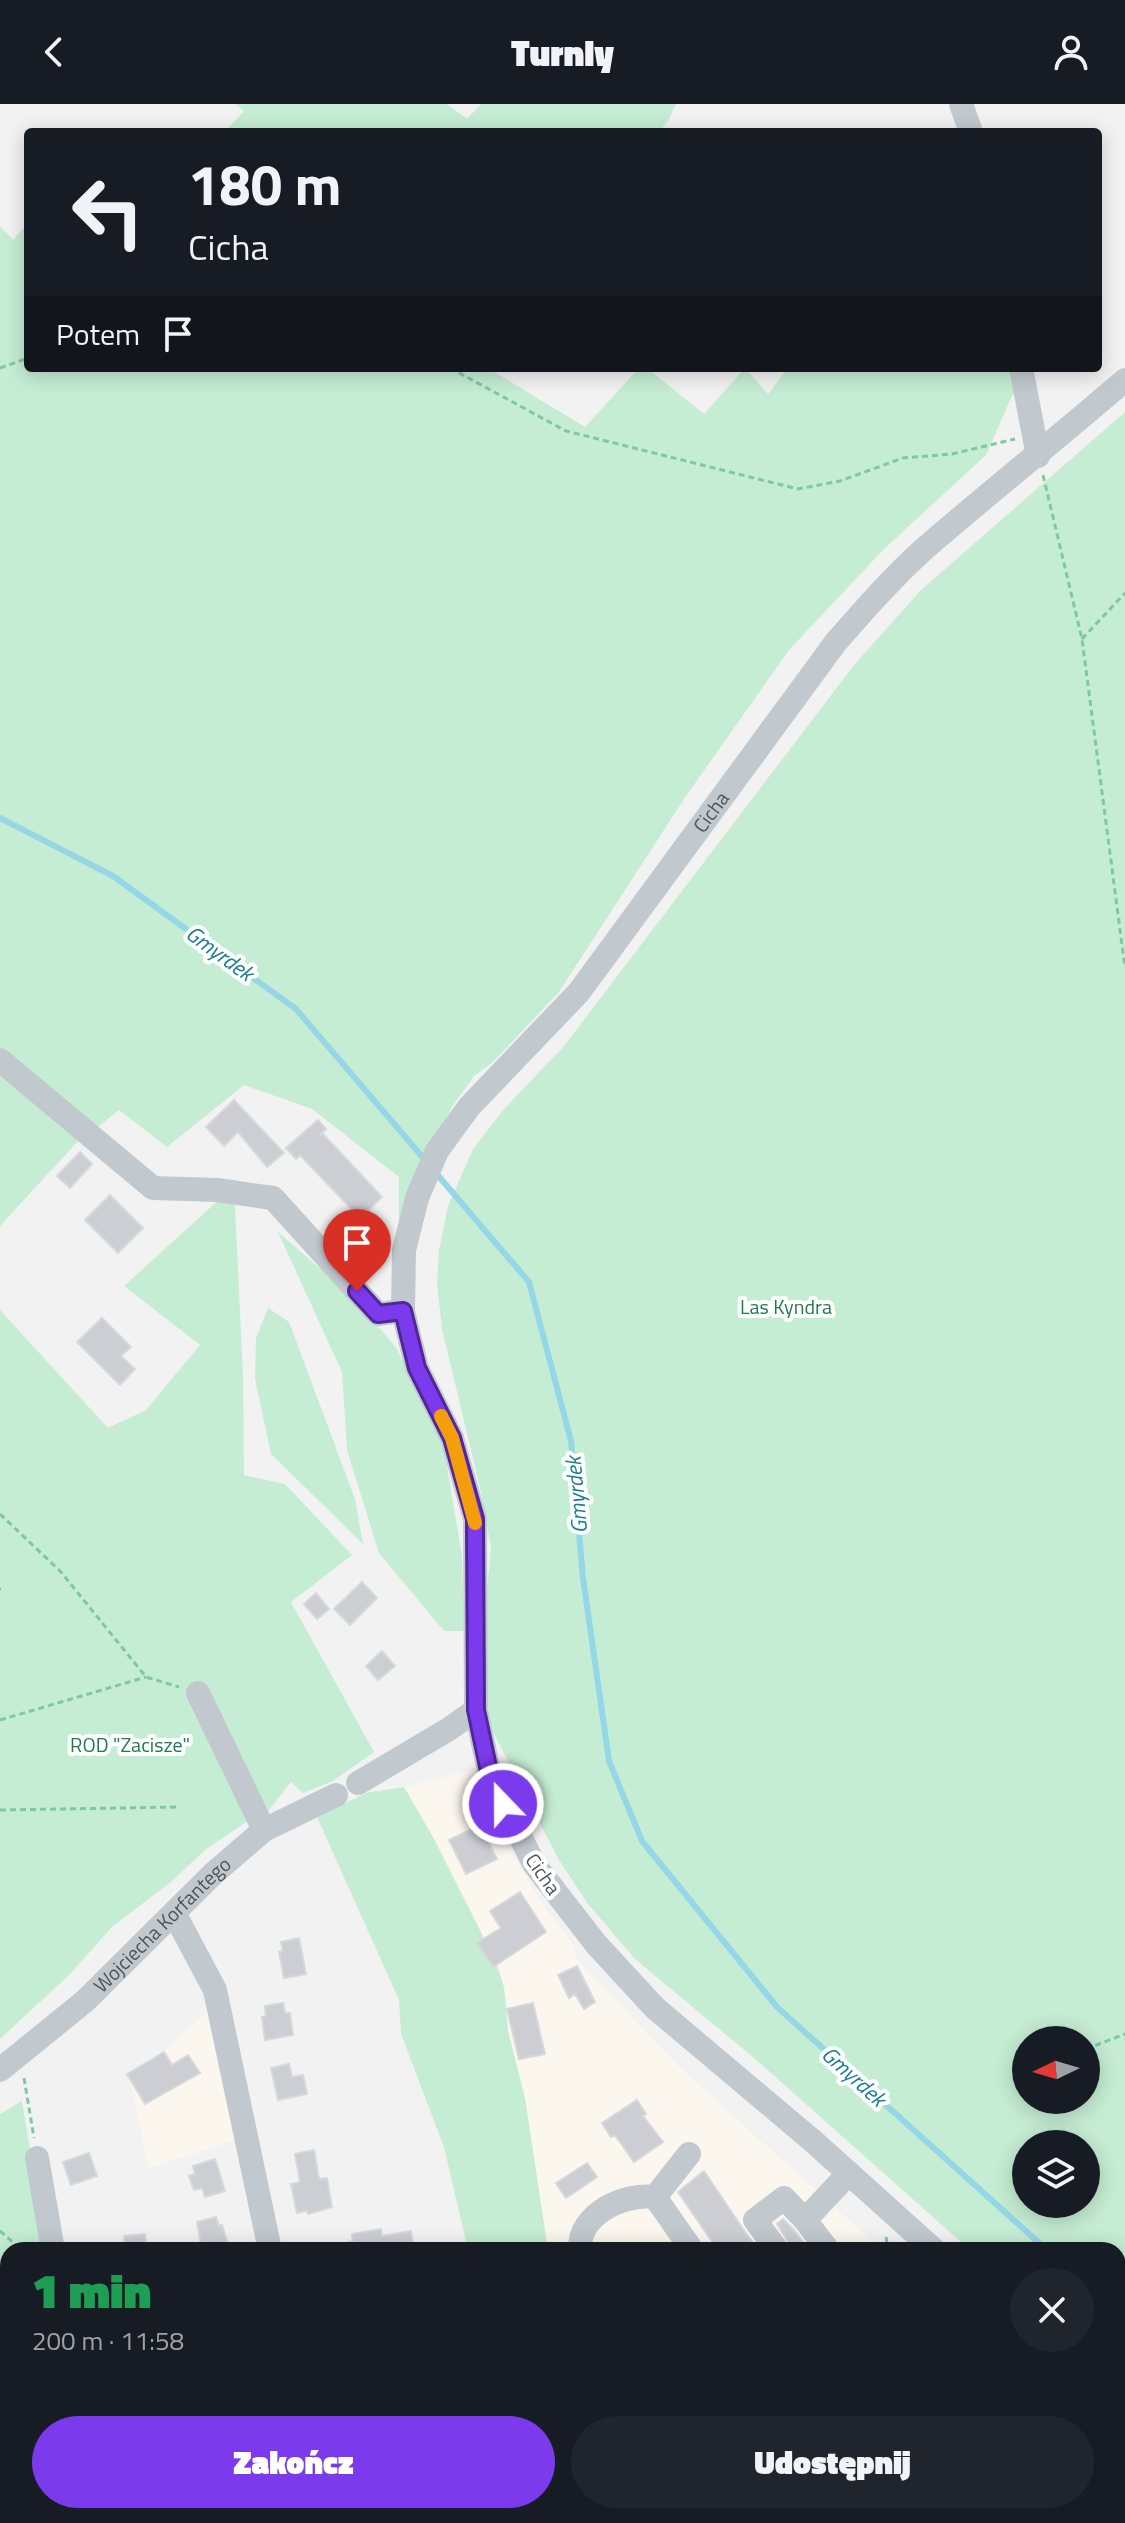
<!DOCTYPE html>
<html lang="pl">
<head>
<meta charset="utf-8">
<style>
	:root { --surface:#171b24; --page:#20242c; --text:#f1f3f6; --muted:#9ea1a6; --accent:#7c3aed }
	body { margin:0; font-family:"Titillium Web",sans-serif; background:var(--page); color:var(--text); height:100vh; display:flex; flex-direction:column; font-size:30px; white-space:nowrap }
	* { box-sizing:border-box; margin:0 }
	p { font-size:26px; color:var(--muted) }
	.icon { flex:none; width:44px; height:44px; fill:none; stroke:currentColor; stroke-width:2; stroke-linecap:round; stroke-linejoin:round }
	.map { position:relative; flex:1; overflow:hidden }
	.drawer { position:absolute; left:0px; top:2138px; width:1126px; height:282px; display:flex; flex-direction:column; background:var(--surface); border-radius:24px 24px 0 0; box-shadow:0 4px 20px #0003 }
	.drawer>* { flex:none }
	.top-card { position:absolute; left:24px; top:24px; width:1078px; height:244px; border-radius:8px; box-shadow:0 4px 20px #0003; background:#171b24; color:var(--text); overflow:hidden }
	.needle { width:52px; rotate:265deg }
	.buttons { position:absolute; left:1012px; top:1922px; display:grid; gap:16px }
	.buttons a { display:grid; place-items:center; width:88px; height:88px; border-radius:50%; background:var(--surface); box-shadow:0 4px 20px #0003; font-size:40px }
	.pin { position:absolute; display:grid; place-items:center; width:68px; height:68px; color:#fff; margin:-82px -34px; border-radius:50% 50% 50% 0; rotate:-45deg; box-shadow:0 0 8px #0007 }
	.pin .icon { rotate:45deg }
	.me { position:absolute; width:88px; margin:-44px; rotate:338deg; stroke-linejoin:round; filter:drop-shadow(0 0 6px #0008) }
	.turn { display:flex; align-items:center; gap:28px; height:168px; padding:0 32px; font-size:36px }
	.turn .icon { width:104px; height:104px; stroke-width:2.5 }
	.turn b { display:block; font-size:56px; line-height:68px }
	.then { display:flex; align-items:center; height:76px; padding:0 32px; background:#0003; gap:16px; font-size:30px }
	.round { display:grid; place-items:center; flex:none; width:84px; height:84px; border-radius:42px; background:var(--page) }
	.overview { display:flex; align-items:center; justify-content:space-between; height:136px; padding:0 32px }
	h1 { font-size:48px; font-weight:800; line-height:60px; color:#1e9e55 }
	.action { display:flex; gap:16px; margin-top:auto; padding:16px 32px }
	.action a { flex:1; height:92px; border-radius:48px; background:var(--accent); color:#fff; font-size:32px; font-weight:800; line-height:92px; text-align:center }
	.action a+a { background:var(--page); color:var(--text) }
	header { display:flex; justify-content:space-between; align-items:center; height:104px; padding:0 32px; background:var(--surface); font-size:36px; font-weight:800 }
	.map>svg:first-child { display:block }
</style>
</head>
<body>
<header><svg class="icon" aria-label="back" viewBox="0 0 24 24"><path d="M15 5l-7 7 7 7"/></svg>Turnly<svg class="icon" aria-label="person" viewBox="0 0 24 24"><circle cx="12" cy="8" r="4"/><path d="M4 21q1-7 8-7t8 7"/></svg></header>
<div class="map">
<svg width="1125" height="2419" viewBox="0 0 1125 2419">
	<rect width="100%" height="100%" fill="#f3f2f2"/>
	<path fill="#fbf7ee" d="M472 1666 514 1753 541 1798 571 1838 579 1858 680 1964 882 2146H548L525 1994 508 1927 507 1898 502 1875 495 1856 434 1735 404 1683Z
		M211 1904 239 2035 149 2064 128 1968 164 1947Z
		M541 2412H918L913 2419H540Z"/>
	<path fill="#c5edd3" fill-rule="evenodd" d="M235 0H447L467 15 481 0H676L668 17 659 28H224L244 7Z
		M28 119V264H488L585 323 639 264H647L704 310 745 264 768 290 788 264H1010L1015 285 986 351 883 446 789 546 684 695 559 888 493 958 474 972 452 1003 415 1084 399 1142V1073L312 1005 244 981 167 1043 119 1006 93 1027 0 945V122L13 136Z
		M1125 308V2281L1118 2277V2146H970L754 1954 635 1855 588 1800 559 1756 486 1614 483 1526 491 1444 481 1388 442 1225 437 1179 439 1146 448 1102 473 1045 504 1005 564 942 854 561 921 486ZM1026 1936H1086V1996H1026ZM1026 2040H1086V2100H1026Z
		M0 965 80 1035 0 1122Z
		M234 1082 243 1271 244 1371 285 1380 352 1451 291 1498 374 1648 333 1677 303 1689 291 1678 269 1706 249 1716 205 1746 172 1777 112 1823 70 1870 0 1935V1206L108 1324 146 1306 200 1241 124 1182Z
		M278 1128 323 1167 373 1216 397 1245 444 1344 462 1452 464 1527H444L379 1449 347 1346 342 1268Z
		M268 1204 289 1218 355 1395 363 1440 271 1350 255 1275 256 1234Z
		M404 1683 434 1735 495 1856 504 1883 508 1927 525 1994 548 2146H468L444 2043 401 1930 399 1896 317 1713 366 1689Z
		M22 1997 47 2146H8V2412H267L277 2419H0V2010Z"/>
	<g fill="none" stroke-linecap="round" stroke-linejoin="round">
		<path stroke="#95d7e6" stroke-width="6" d="M0 714 113 772 296 905 425 1056
			M435 1068 529 1178 571 1337 583 1474 609 1657 642 1737 777 1903 1047 2146
			M1118 2186 1125 2189"/>
	</g>
	<path fill="#ccced3" stroke="#d6d8dc" stroke-width="2" d="M234 996 284 1049 267 1063 238 1028 224 1042 206 1023Z
		M318 1016 326 1025 320 1031 322 1029 382 1093 360 1114 300 1051 296 1055 286 1044Z
		M80 1048 92 1060 70 1084 57 1072Z
		M110 1091 143 1124 118 1149 85 1116Z
		M359 1116 381 1140 355 1162 334 1139Z
		M102 1214 131 1243 121 1252 135 1265 120 1281 77 1238Z
		M362 1478 377 1494 350 1521 334 1505Z
		M316 1489 329 1505 317 1515 304 1500Z
		M382 1547 395 1562 378 1576 366 1562Z
		M480 1721 497 1755 466 1770 449 1736Z
		M520 1788 546 1828 493 1863 477 1839 501 1824 490 1807Z
		M299 1834 306 1870 284 1874 279 1848 283 1847 281 1838Z
		M577 1862 595 1898 584 1905 575 1890 569 1894 558 1871Z
		M283 1899 285 1909H290L293 1931 265 1936 262 1913 266 1912 265 1902Z
		M533 1899 545 1950 519 1955 507 1905Z
		M164 1948 172 1961 188 1951 200 1969 145 2000 127 1970Z
		M289 1960 292 1973 303 1971 307 1990 278 1996 271 1964Z
		M637 1996 646 2010 643 2012 663 2038 634 2058 615 2031 611 2033 602 2019Z
		M314 2046 319 2075 327 2074 332 2103 308 2110 307 2107 297 2109 291 2080 300 2078 295 2050Z
		M89 2049 97 2072 71 2081 63 2058Z
		M215 2055 225 2087 205 2093 202 2084 194 2086 189 2072 195 2070 193 2062Z
		M587 2059 597 2073 566 2094 556 2079Z
		M704 2067 743 2125 758 2146H718L678 2088Z
		M216 2113 219 2122 222 2121 230 2146H202L197 2118Z
		M783 2115 794 2126 809 2146H793L777 2120Z
		M381 2125 382 2132 411 2127 414 2146H350L349 2138 353 2137 352 2130Z
		M145 2130 147 2146H125L124 2132Z"/>
	<g fill="none" stroke-linecap="round" stroke-linejoin="round">
		<path stroke="#7fc8a2" stroke-width="3" stroke-dasharray="6 4" stroke-linecap="butt" d="M0 264 28 254
			M450 264 566 327 798 385 840 377 903 354 952 350 1015 335
			M1043 371 1082 535 1125 864
			M1082 535 1125 489
			M0 1410 61 1468 146 1573 179 1583
			M0 1485H1
			M0 1616 146 1573
			M0 1706 178 1703
			M1086 1945 1125 1930
			M24 1974 34 2034
			M0 2127 22 2146
			M886 2133 887 2139 894 2146
			M0 2191 8 2198
			M0 2267 8 2259
			M0 2291 8 2299
			M60 2412V2419
			M1041 2412 1049 2419"/>
		<g stroke="#c1c9cf" stroke-width="24">
			<path d="M961 0 971 28"/>
			<path d="M1021 264 1038 352"/>
			<path d="M0 956 153 1084 217 1086 273 1094 378 1210 403 1207"/>
			<path d="M198 1589 264 1726"/>
			<path d="M358 1679 449 1625 476 1606"/>
			<path d="M174 1809 215 1886 270 2146"/>
			<path id="s1" d="M0 1966 85 1897 214 1769 264 1726 336 1691"/>
			<path d="M689 2050 655 2093 692 2146"/>
			<path d="M37 2054 53 2146"/>
			<path d="M805 2116 849 2069"/>
			<path d="M580 2146C578 2110 624 2089 655 2093"/>
			<path d="M777 2146 755 2116 784 2094 805 2116 828 2146"/>
			<path id="s2" d="M934 2146 814 2038 655 1904 596 1840 534 1760 490 1672 476 1606 475 1415 452 1334 417 1264 403 1207 404 1146 417 1094 437 1047 469 1003 579 888 836 538C864 506 892 474 924 445 990 388 1059 333 1125 276"/>
			<path d="M1118 2302 1125 2306"/>
			<path d="M1118 2352 1125 2351"/>
			<path d="M325 2412 327 2419"/>
			<path d="M645 2412 650 2419"/>
			<path d="M673 2419 677 2412"/>
			<path d="M953 2419 957 2412"/>
			<path d="M983 2419 992 2412"/>
		</g>
	</g>
	<g fill="none" stroke-linecap="round" stroke-linejoin="round">
		<defs>
			<path id="route" d="M357 1187 378 1210 403 1207 417 1264 452 1334 475 1415 476 1606 490 1672 503 1700"/>
		</defs>
		<use href="#route" stroke="#51269a" stroke-width="20"/>
		<use href="#route" stroke="#7c3aed" stroke-width="14"/>
		<path stroke="#f59e0b" stroke-width="14" d="M441 1312 452 1334 475 1419"/>
	</g>
	<g text-anchor="middle" stroke-width="8" stroke-linejoin="round" paint-order="stroke">
		<g font-size="20" fill="#4b555d" stroke="#fff">
			<text dy="7" stroke="none"><textPath href="#s2" startOffset="1738">Cicha</textPath></text>
			<text transform="translate(543 1770) rotate(55)" y="7">Cicha</text>
			<text dy="7" stroke="none"><textPath href="#s1" startOffset="218">Wojciecha Korfantego</textPath></text>
		</g>
		<g font-size="20" fill="#1f7b4b" stroke="#fff">
			<text x="786" y="1210">Las Kyndra</text>
			<text x="130" y="1648">ROD "Zacisze"</text>
		</g>
		<g font-size="22" font-style="italic" fill="#177d94" stroke="#fff">
			<text transform="translate(220 849) rotate(36)" y="8">Gmyrdek</text>
			<text transform="translate(576 1391) rotate(-95)" y="8">Gmyrdek</text>
			<text transform="translate(854 1972) rotate(42)" y="8">Gmyrdek</text>
		</g>
	</g>
</svg>
<div class="buttons">
<a><svg class="needle" viewBox="-14 -14 28 28"><path d="M0-13l5 13h-10z" fill="#e53935"/><path d="M0 13l5-13h-10z" fill="#9ea1a6"/></svg></a>
<a><svg class="icon" aria-label="layers" viewBox="0 0 24 24"><path d="M12 4l9 5-9 5-9-5zM3 14l9 5 9-5"/></svg></a>
</div>
<div class="pin" style="left:357px;top:1187px;background:#d93025"><svg class="icon" aria-label="arrive" viewBox="0 0 24 24"><path d="M6 21V4h12l-3 4 3 4H6"/></svg></div>
<svg class="me" style="left:503px;top:1700px" viewBox="-20 -20 40 40"><circle r="17" fill="#7c3aed" stroke="#fff" stroke-width="3"/><path d="M0-11L8 9 0 5-8 9z" fill="#fff"/></svg>
<div class="top-card">
<div class="turn"><svg class="icon" aria-label="left" viewBox="0 0 24 24"><path d="M17 20v-9H6M10 6l-5 5 5 5"/></svg><div><b>180 m</b>Cicha</div></div>
<div class="then">Potem<svg class="icon" aria-label="arrive" viewBox="0 0 24 24"><path d="M6 21V4h12l-3 4 3 4H6"/></svg></div>
</div>
<section class="drawer">
<div class="overview"><div><h1>1 min</h1><p>200 m · 11:58</p></div><a class="round"><svg class="icon" aria-label="close" viewBox="0 0 24 24"><path d="M6 6l12 12M18 6L6 18"/></svg></a></div>
<div class="action"><a>Zakończ</a><a>Udostępnij</a></div>
</section>
</div>
</body>
</html>
